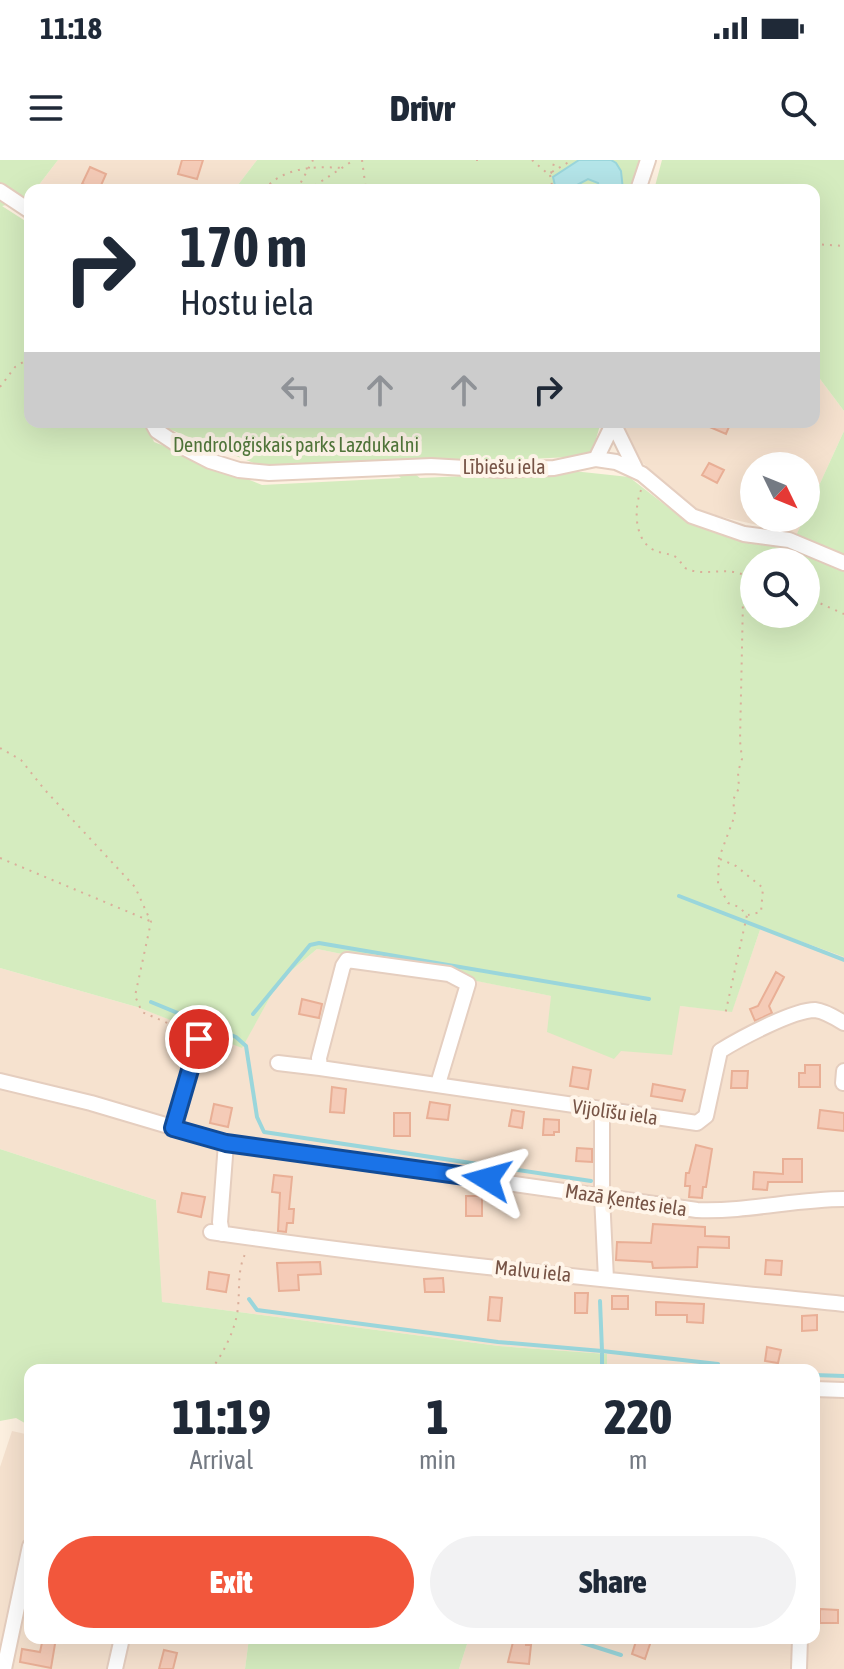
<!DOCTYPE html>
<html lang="en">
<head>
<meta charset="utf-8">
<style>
	:root { --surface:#fff; --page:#f2f2f3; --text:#1f2937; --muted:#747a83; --accent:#f2573c }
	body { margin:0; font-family:"Asap Condensed",sans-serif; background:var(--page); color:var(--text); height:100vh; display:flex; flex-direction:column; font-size:30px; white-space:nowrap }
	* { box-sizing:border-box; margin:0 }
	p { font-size:26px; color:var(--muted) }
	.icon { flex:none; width:44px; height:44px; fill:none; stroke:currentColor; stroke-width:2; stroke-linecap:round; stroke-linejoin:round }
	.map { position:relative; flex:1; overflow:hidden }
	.sheet { position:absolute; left:24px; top:1204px; width:796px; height:280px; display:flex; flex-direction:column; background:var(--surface); border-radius:16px; box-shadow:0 8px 32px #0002 }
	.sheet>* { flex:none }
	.banner { position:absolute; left:24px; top:24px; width:796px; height:244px; border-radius:16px; box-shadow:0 8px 32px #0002; background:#fff; color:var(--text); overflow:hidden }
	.needle { width:52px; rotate:133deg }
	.fabs { position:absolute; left:740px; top:292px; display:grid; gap:16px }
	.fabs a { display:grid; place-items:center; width:80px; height:80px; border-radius:50%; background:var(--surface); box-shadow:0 8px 32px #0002; font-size:40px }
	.pin { position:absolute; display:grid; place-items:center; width:68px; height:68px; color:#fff; margin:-34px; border:4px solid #fff; border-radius:50%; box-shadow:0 2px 8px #0007 }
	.me { position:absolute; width:88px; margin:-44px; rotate:278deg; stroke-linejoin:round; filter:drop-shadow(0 0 6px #0008) }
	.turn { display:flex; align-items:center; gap:28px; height:168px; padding:0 24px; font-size:36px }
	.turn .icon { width:104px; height:104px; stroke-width:2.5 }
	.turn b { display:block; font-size:56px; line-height:68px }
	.lanes { display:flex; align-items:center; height:76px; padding:0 24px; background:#0003; justify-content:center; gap:40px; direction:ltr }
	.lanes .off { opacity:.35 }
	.eta { display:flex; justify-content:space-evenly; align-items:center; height:136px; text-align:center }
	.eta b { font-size:48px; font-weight:800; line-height:56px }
	.button { display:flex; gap:16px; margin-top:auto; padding:16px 24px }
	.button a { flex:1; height:92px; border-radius:48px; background:var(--accent); color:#fff; font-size:32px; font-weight:800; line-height:92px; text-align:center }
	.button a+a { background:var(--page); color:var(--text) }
	.status { display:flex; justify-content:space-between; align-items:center; height:56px; padding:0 40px; background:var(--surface); direction:ltr }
	.status svg { height:22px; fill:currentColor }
	header { display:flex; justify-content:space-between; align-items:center; height:104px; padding:0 24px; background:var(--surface); font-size:36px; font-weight:800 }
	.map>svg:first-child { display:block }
</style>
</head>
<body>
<div class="status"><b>11:18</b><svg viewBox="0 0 49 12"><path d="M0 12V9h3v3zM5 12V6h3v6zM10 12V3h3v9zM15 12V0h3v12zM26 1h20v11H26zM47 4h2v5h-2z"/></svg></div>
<header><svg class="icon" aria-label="menu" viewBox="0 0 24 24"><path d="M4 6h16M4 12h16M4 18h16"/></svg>Drivr<svg class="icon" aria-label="search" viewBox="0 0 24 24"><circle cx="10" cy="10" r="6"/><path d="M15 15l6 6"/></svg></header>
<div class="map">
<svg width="844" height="1509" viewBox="0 0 844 1509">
	<rect width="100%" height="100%" fill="#fef1e1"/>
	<path fill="#f6e2cf" d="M58 0H257L234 30H35Z
		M814 211 844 251V271L806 354V306H754V358H804L797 374 700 352 638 299 623 265V262H814Z
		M761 767 844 797V1509H459L469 1478H814V1210H607V1194L499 1186 161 1142 156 1040 0 989V808L137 847 242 887 279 821 317 789 552 836 621 891 680 846 732 851Z
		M12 1271 30 1275V1478H249L245 1509H0V1307Z"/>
	<path fill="#d5ecbf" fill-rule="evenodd" d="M0 0H58L35 30H30L27 40 2 46 30 64V262H145L154 282 262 325 401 318 386 305 271 310 169 269 165 262H601L591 296 404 305 420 318 573 311 629 317 687 362 789 391 844 271V797L761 767 732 852 680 846 672 895 621 891 614 899 547 872 551 836 317 789 279 821 242 888 137 847 0 808ZM754 402H806V454H754Z
		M257 0H643L634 30H234Z
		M662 0H844V251L814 211V30H654Z
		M0 989 156 1040 162 1142 499 1186 607 1194V1210H30V1266L16 1258 0 1261Z
		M249 1478H469L459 1509H245Z"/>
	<path fill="#b4e5e9" stroke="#9ad6db" stroke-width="2" d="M579 0H611L616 3 621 11 623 30H599L598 23 588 19 577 25 576 30H556L553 17Z"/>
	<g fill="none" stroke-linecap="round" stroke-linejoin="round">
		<path stroke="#9ad6db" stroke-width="4" d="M679 736 844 800
			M151 842 236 877 246 886 257 957 264 972 591 1021
			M253 854 310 785 319 783 649 839
			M249 1139 257 1150 498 1182 602 1191V1210
			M600 1141 602 1191 718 1204
			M751 1207 770 1210
			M814 1215 844 1216
			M578 1478 580 1482 621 1495"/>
	</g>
	<path fill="#f5cbb7" stroke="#e9af96" stroke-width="2" d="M182 0H203L197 19 178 14Z
		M90 7 106 14 99 30 82 24Z
		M698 262H731L726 274Z
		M709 303 724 310 717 323 702 315Z
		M776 812 784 817 769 846 772 853 755 861 750 849 758 846Z
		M302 839 322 844 319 858 299 854Z
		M805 905H820V927H799V913H805Z
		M573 907 591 910 588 929 570 926Z
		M732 911H748L747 928H731Z
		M653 924 685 930 682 941 651 936Z
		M332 927 346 929 344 953 330 952Z
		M430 942 450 945 448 960 427 958Z
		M214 944 232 948 228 967 210 963Z
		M512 950 524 952 522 968 509 966Z
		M820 950 844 953V971L818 968Z
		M394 953H410V976H394Z
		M544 959 559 960V972H554V975H543Z
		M696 985 712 989 706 1027H703L702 1038 689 1037 690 1026H685L686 1013H689Z
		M577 988 592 989V1002L576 1001Z
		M783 999H802V1022H768L767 1030 753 1029 754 1012 783 1014Z
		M274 1015 292 1017 289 1049H294L293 1063H287L286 1072 278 1071 280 1033 272 1032Z
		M182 1033 205 1037 201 1057 178 1052Z
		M466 1036H482V1056H466Z
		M653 1064 705 1067V1076L729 1077V1088L698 1087 697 1107 653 1108 652 1102 616 1100 617 1082 651 1083Z
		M766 1100 782 1101 781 1115 765 1114Z
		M320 1102 321 1114 298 1115 299 1130 279 1131 277 1103Z
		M209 1112 229 1115 226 1132 207 1129Z
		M443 1118 444 1132H425L424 1119Z
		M575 1133H588L587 1153H575Z
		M612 1136H628V1149H612Z
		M490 1137 502 1138 500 1161 488 1160Z
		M656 1142 704 1144 703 1163 687 1162V1155H656Z
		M817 1155V1170L802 1171V1156Z
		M767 1187 781 1190 778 1203 765 1201Z
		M820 1449 838 1450V1463H820Z
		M43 1478H56L51 1508 20 1502 22 1489 40 1492Z
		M514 1478H526V1485H531L529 1504 508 1502Z
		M637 1478 651 1481 645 1499 632 1494Z
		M164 1490 177 1493 173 1509H159Z"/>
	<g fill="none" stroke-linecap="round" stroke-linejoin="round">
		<defs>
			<path id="minor" d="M638 30 648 0
				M0 31 30 51
				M152 262 157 271 175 283 210 301 239 310 269 313 431 306 500 310 554 308 596 299 616 302 642 314 692 356 744 374 789 380 844 403
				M614 265 636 310
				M596 299 614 262
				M278 903 320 908
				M0 921 91 943 226 983 697 1050C747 1052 795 1039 844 1039
				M843 923 844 911
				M438 924 468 824 449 814 347 800 343 806 319 898 320 908 697 963 706 956 720 891C739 879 793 850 815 850 824 851 836 858 844 863
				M602 950V1036L606 1119
				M173 968 199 879
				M211 1072C421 1103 633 1122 844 1144
				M222 1074 220 1062 226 983
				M814 1229 844 1230
				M4 1509 30 1386
				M115 1509 122 1478
				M799 1509 800 1478"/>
		</defs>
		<use href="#minor" stroke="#e5cebf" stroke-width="18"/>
		<path stroke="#daae9a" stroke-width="2" stroke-dasharray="2 6" stroke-linecap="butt" d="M362 0 366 30
			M476 0H483
			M532 0 548 14 551 13 555 0
			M552 12 572 0
			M550 15 553 30
			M264 30C283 7 315 6 342 8
			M300 30 299 26 313 0
			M308 30 354 0
			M814 84 844 86
			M0 227 15 207 30 198
			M641 330C634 348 634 378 652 389 666 397 676 390 683 407 705 419 723 404 749 417L743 440 740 581 742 599 738 612 739 628 733 640 735 655 719 698 718 724 728 743 739 747 747 755 725 855
			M783 402 791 394
			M754 416 749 417 754 419
			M806 437 844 454
			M0 588 21 600 44 629 135 727 151 762 135 836 142 852 186 871
			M0 698 150 761
			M720 699 736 706 763 728 761 752 748 755
			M211 1210C224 1192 236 1169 238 1147 240 1127 237 1110 246 1092"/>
		<use href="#minor" stroke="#fff" stroke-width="14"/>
	</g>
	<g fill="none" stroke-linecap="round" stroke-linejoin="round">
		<defs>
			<path id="route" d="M199 879 173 968 226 983 487 1019"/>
		</defs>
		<use href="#route" stroke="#114b97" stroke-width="20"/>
		<use href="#route" stroke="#1a73e8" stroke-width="14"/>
	</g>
	<g text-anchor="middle" stroke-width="8" stroke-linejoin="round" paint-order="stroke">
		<g font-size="20" fill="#52783b" stroke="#fff5e9">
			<text x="296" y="292">Dendroloģiskais parks Lazdukalni</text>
		</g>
		<g font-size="20" fill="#775446" stroke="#fff5e9">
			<text x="504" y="314">Lībiešu iela</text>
			<text transform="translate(615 952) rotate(8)" y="7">Vijolīšu iela</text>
			<text transform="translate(626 1040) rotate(9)" y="7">Mazā Ķentes iela</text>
			<text transform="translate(533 1111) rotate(6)" y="7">Malvu iela</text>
		</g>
	</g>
</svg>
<div class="fabs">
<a><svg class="needle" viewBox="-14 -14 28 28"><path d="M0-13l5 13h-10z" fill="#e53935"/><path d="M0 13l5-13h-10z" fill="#747a83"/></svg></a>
<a><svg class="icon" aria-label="search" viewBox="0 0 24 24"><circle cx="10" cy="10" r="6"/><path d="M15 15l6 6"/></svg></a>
</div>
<div class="pin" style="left:199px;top:879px;background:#d93025"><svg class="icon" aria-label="arrive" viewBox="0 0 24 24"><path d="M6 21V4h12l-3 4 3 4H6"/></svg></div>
<svg class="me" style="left:487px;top:1019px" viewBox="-20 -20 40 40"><path d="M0-17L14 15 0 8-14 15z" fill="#1a73e8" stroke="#fff" stroke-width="4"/></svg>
<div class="banner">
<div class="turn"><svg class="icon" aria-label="right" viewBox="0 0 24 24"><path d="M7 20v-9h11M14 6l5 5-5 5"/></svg><div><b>170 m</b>Hostu iela</div></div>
<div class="lanes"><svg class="icon off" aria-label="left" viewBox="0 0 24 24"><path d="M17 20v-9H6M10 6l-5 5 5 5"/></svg><svg class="icon off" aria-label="ahead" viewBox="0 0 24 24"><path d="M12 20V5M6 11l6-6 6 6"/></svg><svg class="icon off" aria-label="ahead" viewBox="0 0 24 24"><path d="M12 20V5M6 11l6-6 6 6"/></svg><svg class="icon" aria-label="right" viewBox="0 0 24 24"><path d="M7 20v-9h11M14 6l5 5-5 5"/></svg></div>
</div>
<section class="sheet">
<div class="eta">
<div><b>11:19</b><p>Arrival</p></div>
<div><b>1</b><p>min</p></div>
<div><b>220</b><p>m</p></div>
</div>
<div class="button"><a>Exit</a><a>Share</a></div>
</section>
</div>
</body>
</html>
